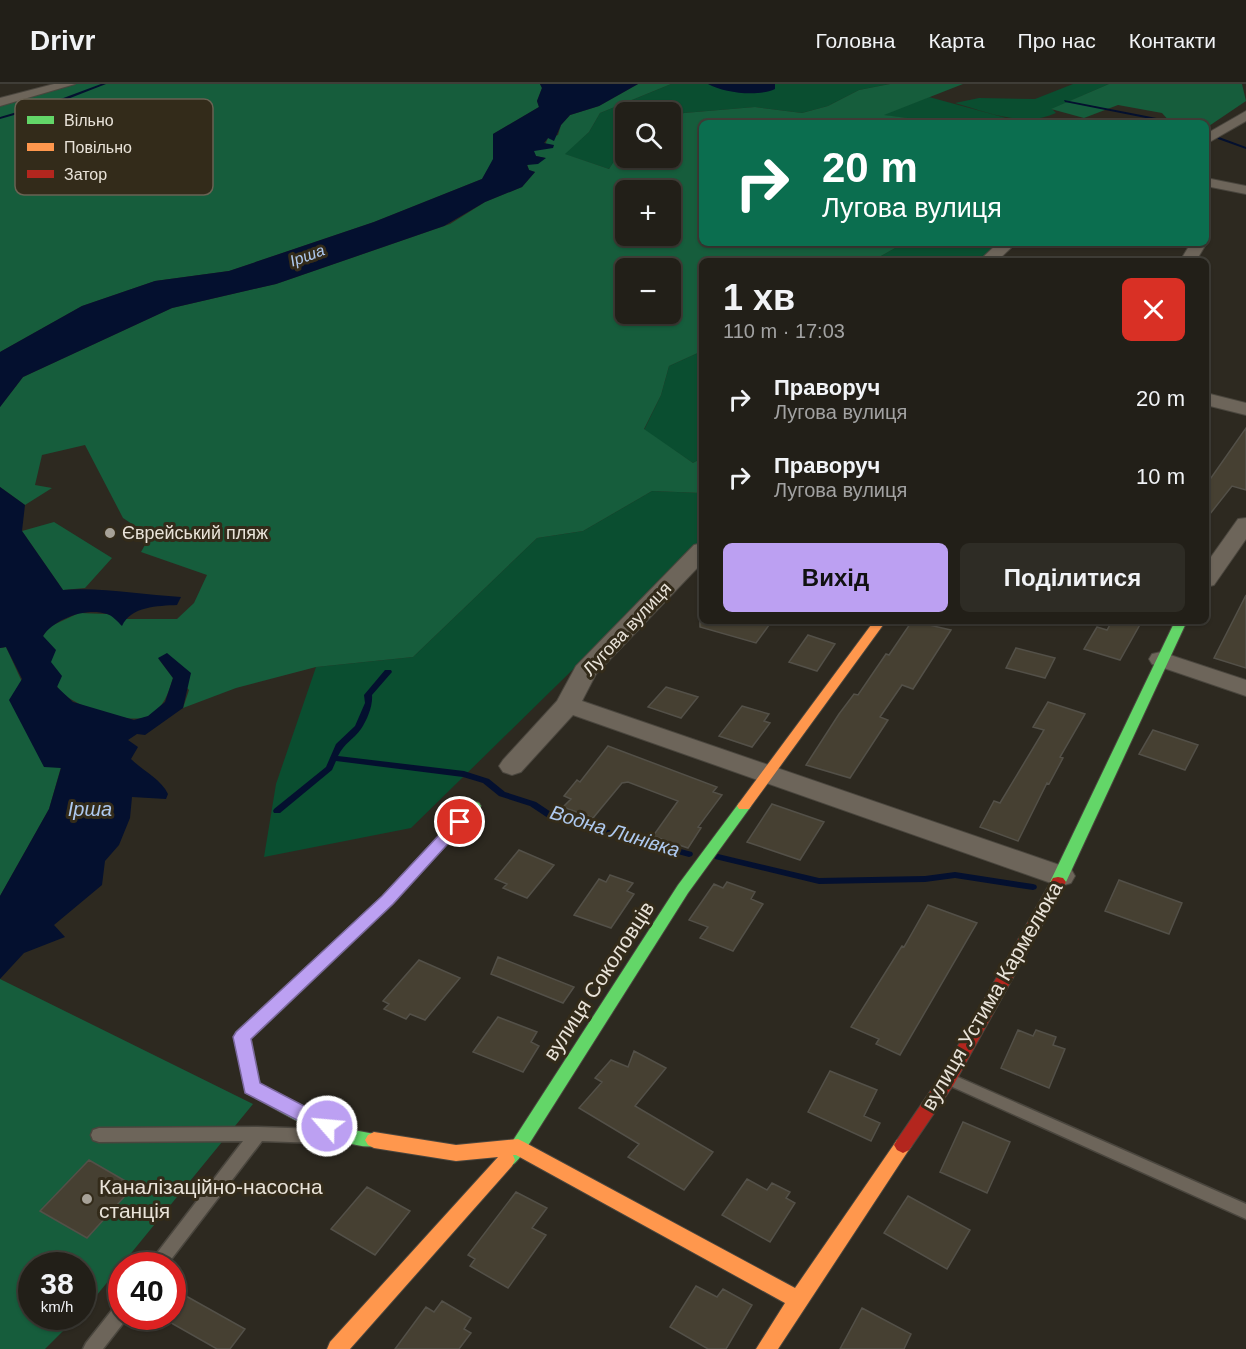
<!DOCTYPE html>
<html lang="uk">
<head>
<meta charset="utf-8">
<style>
	:root { --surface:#221f18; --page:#2e2c25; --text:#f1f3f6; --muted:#a2a2a2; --line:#3f3d37; --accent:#bca0f2 }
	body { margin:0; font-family:Helvetica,sans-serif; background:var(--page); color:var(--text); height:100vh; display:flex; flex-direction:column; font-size:22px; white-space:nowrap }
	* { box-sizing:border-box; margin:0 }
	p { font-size:20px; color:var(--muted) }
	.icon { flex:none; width:33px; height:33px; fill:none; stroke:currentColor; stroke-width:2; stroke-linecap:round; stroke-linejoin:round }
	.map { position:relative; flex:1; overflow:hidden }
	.sheet { position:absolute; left:699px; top:174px; width:510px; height:366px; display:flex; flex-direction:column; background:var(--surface); border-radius:9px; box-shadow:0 2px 4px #0004,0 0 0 2px var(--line) }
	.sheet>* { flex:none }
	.banner { position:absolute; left:699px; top:36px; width:510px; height:126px; border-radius:9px; box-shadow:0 2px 4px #0004,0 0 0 2px var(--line); background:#0b6e4f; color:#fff; overflow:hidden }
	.tools { position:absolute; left:615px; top:18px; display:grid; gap:12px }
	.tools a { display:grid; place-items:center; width:66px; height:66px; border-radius:9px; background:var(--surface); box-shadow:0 2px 4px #0004,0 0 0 2px var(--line); font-size:30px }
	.speed { position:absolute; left:18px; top:1168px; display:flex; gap:12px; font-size:30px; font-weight:700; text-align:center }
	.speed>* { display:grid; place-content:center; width:78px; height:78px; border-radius:50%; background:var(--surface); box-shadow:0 2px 4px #0004,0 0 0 2px var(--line); line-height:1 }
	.speed small { font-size:15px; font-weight:400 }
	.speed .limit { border:9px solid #d22; background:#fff; color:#111 }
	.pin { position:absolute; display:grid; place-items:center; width:51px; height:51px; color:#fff; margin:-26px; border:3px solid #fff; border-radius:50%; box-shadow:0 2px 6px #0007 }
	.me { position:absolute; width:66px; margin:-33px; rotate:297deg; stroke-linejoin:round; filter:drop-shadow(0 0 4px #0008) }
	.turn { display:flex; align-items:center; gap:21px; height:126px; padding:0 24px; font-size:27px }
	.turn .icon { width:78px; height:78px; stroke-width:2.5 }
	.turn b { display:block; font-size:42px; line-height:51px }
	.round { display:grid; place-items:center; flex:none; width:63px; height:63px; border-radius:9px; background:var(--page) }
	.headline { display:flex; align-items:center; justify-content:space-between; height:102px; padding:0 24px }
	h1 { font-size:36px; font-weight:700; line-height:45px }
	.cta { display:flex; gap:12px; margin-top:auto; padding:12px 24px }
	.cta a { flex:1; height:69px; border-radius:9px; background:var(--accent); color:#111; font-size:24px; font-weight:700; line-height:69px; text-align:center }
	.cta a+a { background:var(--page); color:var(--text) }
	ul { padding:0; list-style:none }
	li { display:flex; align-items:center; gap:18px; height:78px; padding:0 24px }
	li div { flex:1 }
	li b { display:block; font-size:22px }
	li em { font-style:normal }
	header { display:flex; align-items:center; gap:36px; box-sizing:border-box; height:84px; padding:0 30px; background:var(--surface); border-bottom:2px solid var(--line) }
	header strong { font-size:28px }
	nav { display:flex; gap:33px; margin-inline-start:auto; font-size:21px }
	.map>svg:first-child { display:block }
</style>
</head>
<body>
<header>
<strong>Drivr</strong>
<nav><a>Головна</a><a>Карта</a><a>Про нас</a><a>Контакти</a></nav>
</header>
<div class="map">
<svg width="1246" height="1265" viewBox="0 0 1246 1265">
	<rect width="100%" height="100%" fill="#2d2920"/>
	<path fill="#0a4e30" d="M671 0C682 0 698 0 709 0 736 8 746 8 774 5V0H890L859 6 828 22 802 29 755 23 684 29 671 34 670 28H626L625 60 609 85 564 70 589 48 600 29Z
		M1073 0H1109L1052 25 1056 29C1024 44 987 28 955 19L979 14 1035 15Z
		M929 13 1024 39H947L882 31Z
		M904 159H1003L983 177H872Z
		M702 267V374L693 379 644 346 661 311 669 282Z
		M652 407 702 409V459L411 744 264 773 276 700 316 583 413 573 537 454 583 447Z"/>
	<path fill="#165d3c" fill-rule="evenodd" d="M72 0H540L542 4 537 17 539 23 493 50 494 75 482 95 374 138 229 187 155 197 82 222 0 268V19Z
		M638 0H671L600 29 589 48 565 70 609 85 625 60 626 74H670L671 34 684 29 755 23 802 29 828 22 859 6 890 0H963L884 31 947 39H702V159H904L872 177H702V267L669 282 661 311 644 345 693 379 702 374V409L652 407 583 447 537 454 413 573 316 583 236 604 183 624 189 606 158 574 173 594C168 610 164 623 149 632 130 642 66 621 57 602 50 587 48 568 43 552L49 543 79 529 107 530 125 535H177L194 519 207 491 141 468 150 452 123 434 85 361 42 371 35 401 52 404 25 421 0 403V323L23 293 172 224 276 200 450 140 485 118 522 103 535 88 529 86 527 80 545 74 536 72 533 67 544 63 548 54 558 51 561 41 570 31 599 22ZM626 106H670V152H626ZM626 184H670V230H626Z
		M1109 0H1242L1246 17 1206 44V39H1171L1162 29 1118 21 1084 34 1051 25Z
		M54 438 112 474 85 504 63 506 22 447Z
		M6 563 61 683 49 725 0 812V564Z
		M0 895 253 1020 83 1228 82 1182H32V1233H77L45 1265H0Z"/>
	<path fill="#04102f" d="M540 0H638L599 22 570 31 561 41 554 57 548 54 544 59 554 61 553 64 534 67 536 72 546 74 538 80 527 81 529 86 535 88 522 103 485 118 444 142 276 200 172 224 23 293 0 323V268L82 222 155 197 229 187 374 138 482 95 493 75V50L539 23 537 17 542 4Z
		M708 0H775V5C758 13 724 9 708 0Z
		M0 403 25 421 22 447 63 506C102 503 142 511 181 513L177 521C158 522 131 522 122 542 118 538 112 531 107 530 86 523 54 535 43 552L56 566 51 578 62 592 57 603 73 618 134 636 148 632 165 618 173 594 158 574 167 569 191 589 183 624 145 651 137 650 128 656 138 663 131 675C143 687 161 695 168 710L166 715 132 713 130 734 119 761 105 777 102 801 54 841 65 853 24 869 0 895V812L49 725 61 684 44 683 9 616 22 595 6 563 0 564Z"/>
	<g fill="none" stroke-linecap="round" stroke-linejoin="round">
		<path fill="#04102f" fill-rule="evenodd" d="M101 0H106L60 18 0 35V33L58 16Z
			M1064 16 1177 38 1179 39H1171L1065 18Z
			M1219 53 1246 63V65L1218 55 1217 54Z
			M385 586H391L392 588 372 611C373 622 367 636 361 645 353 656 345 658 338 672L464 687 489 695 505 708 536 718 557 732 692 768 693 770 692 772 689 773 551 736 530 722 499 712 483 699 463 693 336 677 332 686 280 729H274L273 727 274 725 326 683 336 660 355 642 365 619 364 611Z
			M718 770 819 794 925 792 955 788 1033 800 1036 801 1037 803 1036 805 1033 806 955 794 925 798 819 800 715 775 714 773 715 771Z"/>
	</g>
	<path fill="#464032" stroke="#535048" stroke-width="1.5" d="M1246 344V406L1232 402 1206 435V401Z
		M1246 511V584L1214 574Z
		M700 537H772L756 559 700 543Z
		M912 537 951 546 913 605 902 601 880 633 888 636 850 694 806 681 839 630 854 610 858 611 886 570 889 571Z
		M1112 537H1142L1120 576 1084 565 1097 543 1107 546Z
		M808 551 835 560 817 587 789 578Z
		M1016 564 1055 574 1045 594 1006 584Z
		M666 603 698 613 681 634 648 623Z
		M1048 618 1085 630 1060 673 1063 674 1049 700 1047 699 1018 757 980 743 994 717 1000 719 1044 646 1033 643Z
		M742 622 769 630 764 637 770 639 752 663 719 652Z
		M1153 646 1198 661 1185 686 1139 670Z
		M608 662 717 703 713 708 722 711 698 743 701 744 688 764 653 752 678 717 628 698 622 699 593 734 563 723 571 715 564 712 577 696 580 698Z
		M772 720 824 738 800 776 747 758Z
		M519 766 554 781 527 814 503 804 507 800 495 795Z
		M610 791 633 799 627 807 634 810 611 844 574 831 599 795 606 798Z
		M1119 796 1182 819 1169 850 1105 827Z
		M727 798 755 808 751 815 763 820 733 867 700 854 708 843 689 836 714 800 723 804Z
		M928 821 977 839 900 971 876 960 879 955 851 943 902 862 904 863Z
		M498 873 574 903 563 919 491 890Z
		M419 876 460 894 425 936 410 930 406 935 384 925 389 920 383 917Z
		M498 933 537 948 531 958 539 962 523 988 473 968Z
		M1018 946 1033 952 1036 946 1056 953 1053 961 1065 965 1049 1004 1001 984Z
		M634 967 666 984 635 1022 713 1068 684 1106 628 1073 639 1060 579 1024 602 998 595 994 611 976 628 983Z
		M830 987 877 1006 864 1032 880 1039 871 1057 808 1028Z
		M963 1038 1010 1058 987 1109 940 1088Z
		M89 1076 134 1102 87 1154 40 1127Z
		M747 1095 767 1106 772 1099 790 1108 786 1114 795 1119 770 1158 722 1131Z
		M367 1103 410 1127 375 1171 331 1145Z
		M516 1108 547 1124 532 1144 546 1151 508 1204 470 1182 475 1175 468 1171Z
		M908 1112 970 1146 947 1185 884 1149Z
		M696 1202 717 1213 723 1205 752 1221 726 1265H708L670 1243Z
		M186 1212 245 1245 230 1265H217L166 1236 172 1233V1229Z
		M442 1217 471 1234 464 1245 471 1249 459 1265H395L426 1223 434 1228Z
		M862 1224 911 1250 904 1265H840Z"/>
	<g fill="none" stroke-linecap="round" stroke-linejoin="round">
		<defs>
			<path id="lane" d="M951 990 1246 1120V1135L946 1000 943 996 946 992Z
				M258 1043 318 1045 324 1047 326 1052 324 1057 318 1059 262 1057 166 1182H147L243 1057 99 1058 93 1056 91 1051 93 1046 99 1044Z
				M122 1219V1233H128L103 1265H83L86 1259 116 1221Z"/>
			<path id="street" d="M54 0H75L0 22V14Z
				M1246 27V37L1206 60V50Z
				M1206 94 1246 102V110L1206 102Z
				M998 159H1016L997 177H979Z
				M1191 159 1206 160 1196 177H1180Z
				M1206 309 1246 319V331L1206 321Z
				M1246 434V455L1214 501 1206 503V480L1238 435Z
				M702 459V479L596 590 582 617 1071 785 1075 792 1071 799 1061 802 1051 799 573 631 521 688 512 691 503 688 499 682 503 676 557 617 576 582 694 461Z
				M1161 568 1246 596V612L1152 580 1149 575 1152 570Z"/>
			<path id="fast" d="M1175 537H1187L1066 798 1063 802H1053L1050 798Z
				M474 717 479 719 481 722 479 725 393 820 251 955 260 1000 348 1045 380 1051 383 1056 380 1061C349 1072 275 1024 246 1009L234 953 236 948 383 812 469 719Z
				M744 717 749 719 751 722 749 725 688 809 524 1068C517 1077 512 1086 500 1082L497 1076 512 1058 678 801 739 719Z"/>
			<path id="slow" d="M874 537H886L749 725H739L737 722 739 719Z
				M374 1048 456 1061 518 1055 524 1058 795 1204 897 1056 903 1053 909 1056 912 1061 778 1265H756L785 1219 516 1071H513L515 1076 512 1082 350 1265H327L330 1258 498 1073 456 1077 374 1064 368 1061 365 1056 368 1051Z"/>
			<path id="jam" d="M1058 793 1063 794 1066 798 954 1000 909 1066 903 1069 897 1066 894 1061 897 1056 942 990 1053 794Z"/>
		</defs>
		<use href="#lane" stroke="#4a463e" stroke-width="3"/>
		<use href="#street" stroke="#4a463e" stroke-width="2"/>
		<use href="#fast" stroke="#4a463e" stroke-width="2"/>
		<use href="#slow" stroke="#4a463e" stroke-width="2"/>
		<use href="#jam" stroke="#4a463e" stroke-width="2"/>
		<use href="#lane" fill="#6d655a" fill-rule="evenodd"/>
		<use href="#street" fill="#6d655a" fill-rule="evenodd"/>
		<use href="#fast" fill="#63d668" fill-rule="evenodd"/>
		<use href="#slow" fill="#ff974d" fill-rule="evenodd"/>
		<use href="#jam" fill="#b3261e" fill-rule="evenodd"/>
	</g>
	<path fill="#bca0f2" stroke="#7a689d" stroke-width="1.5" d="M460 733 465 734 467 738 465 741 393 820 251 955 260 999 333 1037 336 1042 333 1048 327 1050 320 1048 245 1009 233 953 236 948 382 812 455 734Z"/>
	<g fill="#a7a298" stroke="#332b1a" stroke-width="2">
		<circle cx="110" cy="449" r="6"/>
		<circle cx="87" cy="1115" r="6"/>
	</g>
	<g text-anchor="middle" stroke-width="6" stroke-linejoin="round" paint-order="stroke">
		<g font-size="16" font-style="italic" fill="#aec9ef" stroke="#332b1a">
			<text transform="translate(307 171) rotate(-20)" y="6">Ірша</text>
		</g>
		<g font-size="18" fill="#e9e3d9" stroke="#332b1a" text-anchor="start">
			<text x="122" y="455">Єврейський пляж</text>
		</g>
		<g font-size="18" fill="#e9e3d9" stroke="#332b1a">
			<text transform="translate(627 545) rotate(-47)" y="6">Лугова вулиця</text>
		</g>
		<g font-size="20" font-style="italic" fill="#aec9ef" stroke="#332b1a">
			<text x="90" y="732">Ірша</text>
			<text transform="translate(615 747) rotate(17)" y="7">Водна Линівка</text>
		</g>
		<g font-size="21" fill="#e9e3d9" stroke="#332b1a">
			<text transform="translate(599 897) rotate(-57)" y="7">вулиця Соколовців</text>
			<text transform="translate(992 912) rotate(-60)" y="7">вулиця Устима Кармелюка</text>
		</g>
		<g font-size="21" fill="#e9e3d9" stroke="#332b1a" text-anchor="start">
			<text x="99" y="1110">Каналізаційно-насосна<tspan x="99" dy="24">станція</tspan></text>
		</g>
	</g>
	<rect x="15" y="15" width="198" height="96" rx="9" fill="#332b1a" stroke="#6a6253" stroke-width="1.5"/>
	<rect x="27" y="32" width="27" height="8" fill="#63d668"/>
	<rect x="27" y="59" width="27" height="8" fill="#ff974d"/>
	<rect x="27" y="86" width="27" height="8" fill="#b3261e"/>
	<g font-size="16" fill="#e9e3d9">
		<text x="64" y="42">Вільно</text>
		<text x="64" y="69">Повільно</text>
		<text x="64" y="96">Затор</text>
	</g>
</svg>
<div class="tools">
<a><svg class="icon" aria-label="search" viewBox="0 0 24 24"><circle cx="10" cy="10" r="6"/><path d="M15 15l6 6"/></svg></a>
<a>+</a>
<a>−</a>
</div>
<div class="speed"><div>38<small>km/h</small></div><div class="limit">40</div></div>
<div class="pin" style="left:460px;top:738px;background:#d93025"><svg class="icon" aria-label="arrive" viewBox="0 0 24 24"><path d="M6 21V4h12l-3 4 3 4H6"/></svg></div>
<svg class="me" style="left:327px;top:1042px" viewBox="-20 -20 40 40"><circle r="17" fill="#bca0f2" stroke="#fff" stroke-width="3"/><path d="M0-11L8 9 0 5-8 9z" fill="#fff"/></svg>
<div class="banner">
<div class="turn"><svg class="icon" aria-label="right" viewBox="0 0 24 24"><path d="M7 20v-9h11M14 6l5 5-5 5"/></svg><div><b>20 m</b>Лугова вулиця</div></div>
</div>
<section class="sheet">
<div class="headline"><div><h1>1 хв</h1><p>110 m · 17:03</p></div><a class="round" style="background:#d93025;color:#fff"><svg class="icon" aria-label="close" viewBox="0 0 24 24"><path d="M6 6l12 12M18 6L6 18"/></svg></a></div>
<ul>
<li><svg class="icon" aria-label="right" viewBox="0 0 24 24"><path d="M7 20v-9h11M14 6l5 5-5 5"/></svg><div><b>Праворуч</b><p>Лугова вулиця</p></div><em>20 m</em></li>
<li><svg class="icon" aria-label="right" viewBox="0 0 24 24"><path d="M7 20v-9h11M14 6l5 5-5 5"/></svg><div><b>Праворуч</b><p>Лугова вулиця</p></div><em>10 m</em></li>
</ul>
<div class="cta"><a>Вихід</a><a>Поділитися</a></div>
</section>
</div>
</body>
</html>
